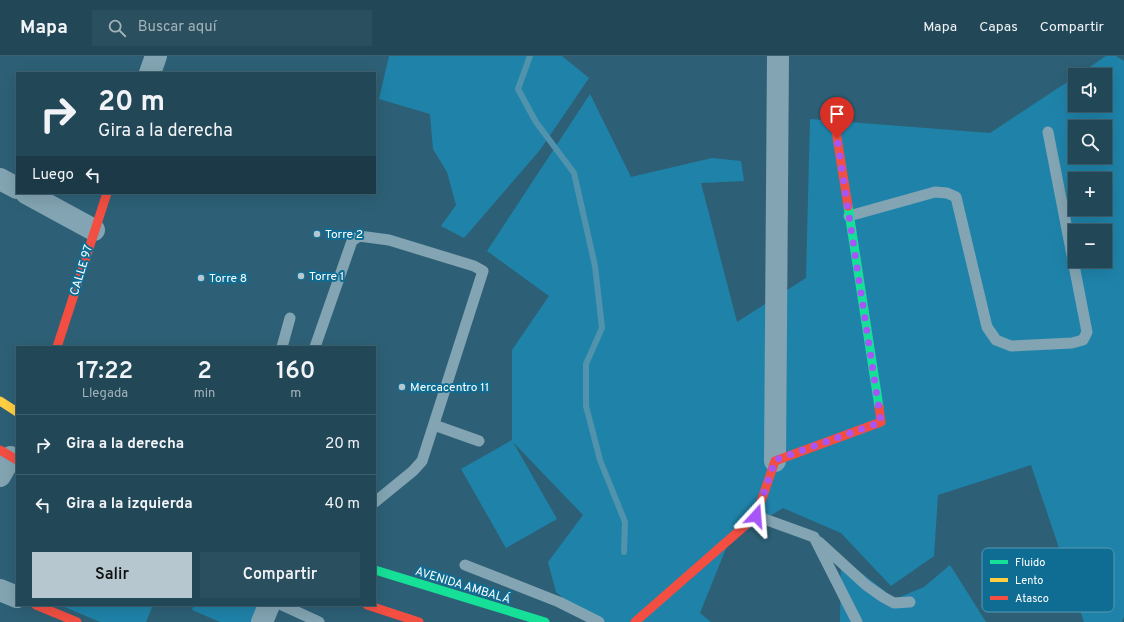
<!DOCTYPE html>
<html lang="es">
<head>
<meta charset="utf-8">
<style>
	:root { --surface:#224858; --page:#2a4f5e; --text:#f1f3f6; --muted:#a2b2ba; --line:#3f606e; --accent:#b6c7cf }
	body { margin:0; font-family:Overpass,sans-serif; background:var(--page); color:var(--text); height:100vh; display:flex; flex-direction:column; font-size:15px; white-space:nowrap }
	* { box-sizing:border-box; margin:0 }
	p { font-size:13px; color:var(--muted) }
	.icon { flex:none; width:22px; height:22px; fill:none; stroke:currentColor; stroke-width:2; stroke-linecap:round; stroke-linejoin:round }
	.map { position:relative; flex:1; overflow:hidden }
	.panel { position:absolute; left:16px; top:290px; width:360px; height:260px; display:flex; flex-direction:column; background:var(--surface); border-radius:0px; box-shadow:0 4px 16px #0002,0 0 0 1px var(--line) }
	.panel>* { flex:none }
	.banner { position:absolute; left:16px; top:16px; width:360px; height:122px; border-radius:0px; box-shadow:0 4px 16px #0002,0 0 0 1px var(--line); background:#224858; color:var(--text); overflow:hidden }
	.controls { position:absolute; left:1068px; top:12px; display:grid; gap:8px }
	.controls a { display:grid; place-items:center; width:44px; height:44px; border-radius:0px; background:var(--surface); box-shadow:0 4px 16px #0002,0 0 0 1px var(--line); font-size:20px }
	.pin { position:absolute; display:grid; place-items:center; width:34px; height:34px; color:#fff; margin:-41px -17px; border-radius:50% 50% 50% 0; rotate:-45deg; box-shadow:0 0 4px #0007 }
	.pin .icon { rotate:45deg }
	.me { position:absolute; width:44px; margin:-22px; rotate:19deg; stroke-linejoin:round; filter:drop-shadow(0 0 3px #0008) }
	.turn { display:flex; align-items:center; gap:14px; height:84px; padding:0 16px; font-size:18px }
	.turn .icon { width:52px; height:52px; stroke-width:2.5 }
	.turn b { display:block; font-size:28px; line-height:34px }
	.then { display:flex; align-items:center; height:38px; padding:0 16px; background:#0003; gap:8px; font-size:15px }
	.eta { display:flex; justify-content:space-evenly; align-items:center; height:68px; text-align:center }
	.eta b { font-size:24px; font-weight:600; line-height:28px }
	.primary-button { display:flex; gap:8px; margin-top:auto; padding:8px 16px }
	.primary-button a { flex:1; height:46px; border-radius:0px; background:var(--accent); color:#111; font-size:16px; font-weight:600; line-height:46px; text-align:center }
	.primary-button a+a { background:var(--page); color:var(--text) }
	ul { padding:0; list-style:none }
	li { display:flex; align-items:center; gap:12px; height:60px; padding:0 16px; border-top:1px solid var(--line) }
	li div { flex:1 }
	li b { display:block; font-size:15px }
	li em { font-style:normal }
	header { display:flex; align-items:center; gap:24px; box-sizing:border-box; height:56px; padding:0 20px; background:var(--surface); border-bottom:1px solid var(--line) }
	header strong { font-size:19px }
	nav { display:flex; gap:22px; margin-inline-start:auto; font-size:14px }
	.search { width:280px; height:36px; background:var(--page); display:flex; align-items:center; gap:10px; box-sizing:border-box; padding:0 14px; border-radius:0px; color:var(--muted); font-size:15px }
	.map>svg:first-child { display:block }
</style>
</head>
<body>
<header>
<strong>Mapa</strong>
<div class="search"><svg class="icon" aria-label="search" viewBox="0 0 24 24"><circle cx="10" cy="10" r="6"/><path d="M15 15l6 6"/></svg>Buscar aquí</div>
<nav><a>Mapa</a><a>Capas</a><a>Compartir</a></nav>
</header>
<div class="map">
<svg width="1124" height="566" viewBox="0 0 1124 566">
	<rect width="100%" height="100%" fill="#2d6076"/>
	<path fill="#1f83a9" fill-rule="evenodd" d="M389 0H562L589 22 540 94 464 182 441 170 456 149 447 116 433 93 430 58 379 43Z
		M1106 0H1116L1124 5V560L1122 566H1084L1031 409 938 439 934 500 891 530 841 477 783 452 729 485 700 557 711 566H592L556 536 548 506 583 459 513 386 557 463 506 492 461 413 512 384V294L549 240 487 195 590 38 631 121 712 102 741 105 744 125 701 127 737 266 806 222 810 63 990 77 1075 21V49H1105V19H1078ZM1075 71H1105V101H1075ZM1075 123H1105V153H1075ZM1075 175H1105V205H1075Z
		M841 501 895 543 924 531 950 509 986 566H840Z
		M60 549H153L146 566H100Z
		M194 549H259L252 566H220L192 554Z"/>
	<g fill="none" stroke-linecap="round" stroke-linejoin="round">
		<path stroke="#5192ad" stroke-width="6" d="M530 0 518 33 536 66 574 117 595 210 602 272 586 308V350L600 404 625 466 624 496"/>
		<path stroke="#83a4b2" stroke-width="11" d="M849 160 935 136 947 137 956 141 987 271 996 284 1011 290 1072 287 1083 284 1087 276 1048 76
			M282 291 290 262
			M315 291 352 185 359 180 389 184 474 210 483 215 422 405 413 415 375 446
			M434 369 479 385
			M756 460 814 481 857 566
			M819 486 866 529 883 541 894 547 910 546
			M465 509 559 546 599 566
			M282 549 319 566"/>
		<path stroke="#83a4b2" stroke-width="22" d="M150 17 156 0
			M0 123 17 132
			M26 137 94 174
			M775 405 778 0
			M0 420 11 401
			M0 534 17 541
			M262 566 269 549"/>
		<path stroke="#16e098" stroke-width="9" d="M848 150 879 351
			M375 514 545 566"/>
		<path stroke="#ffcf43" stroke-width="9" d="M0 345 17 356"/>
		<path stroke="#f24e42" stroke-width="9" d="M832 50 848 150
			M57 291 107 137
			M0 394 17 404
			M36 549 77 566
			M367 549 419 566
			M635 566 756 460 775 405 881 366 879 351"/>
	</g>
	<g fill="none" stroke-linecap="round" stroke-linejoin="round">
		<path stroke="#a855f7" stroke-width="7" stroke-dasharray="0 12.6" d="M756 460 775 404 881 366 837 82"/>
	</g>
	<g fill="#b6c7cf" stroke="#0f6d94" stroke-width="1.5">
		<circle cx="317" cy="178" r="4"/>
		<circle cx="301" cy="220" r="4"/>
		<circle cx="201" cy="222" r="4"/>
		<circle cx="402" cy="331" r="4"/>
	</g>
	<g text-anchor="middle" stroke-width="4" stroke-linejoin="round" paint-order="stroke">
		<g font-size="12" fill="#fff" stroke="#0f6d94" text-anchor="start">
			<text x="325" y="182">Torre 2</text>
			<text x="309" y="224">Torre 1</text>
			<text x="209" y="226">Torre 8</text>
			<text x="410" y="335">Mercacentro 11</text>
		</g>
		<g font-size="12" fill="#fff" stroke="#0f6d94">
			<text transform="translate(81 214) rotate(-73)" y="4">CALLE 97</text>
			<text transform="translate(463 529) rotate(17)" y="4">AVENIDA AMBALÁ</text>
		</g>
	</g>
	<rect x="982" y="492" width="132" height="64" rx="6" fill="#0f6d94" stroke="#5799b4" stroke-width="1"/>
	<rect x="990" y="504" width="18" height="4" fill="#16e098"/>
	<rect x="990" y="522" width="18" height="4" fill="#ffcf43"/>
	<rect x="990" y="540" width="18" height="4" fill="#f24e42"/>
	<g font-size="11" fill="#fff">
		<text x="1015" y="510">Fluido</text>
		<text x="1015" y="528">Lento</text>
		<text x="1015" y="546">Atasco</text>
	</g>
</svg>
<div class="controls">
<a><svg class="icon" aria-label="sound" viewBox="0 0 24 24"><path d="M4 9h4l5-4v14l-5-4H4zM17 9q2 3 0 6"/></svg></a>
<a><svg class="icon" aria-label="search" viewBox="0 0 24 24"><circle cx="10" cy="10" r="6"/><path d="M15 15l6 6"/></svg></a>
<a>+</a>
<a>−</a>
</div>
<div class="pin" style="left:837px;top:82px;background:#d93025"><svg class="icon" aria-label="arrive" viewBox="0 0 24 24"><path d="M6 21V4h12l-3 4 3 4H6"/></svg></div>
<svg class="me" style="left:756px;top:460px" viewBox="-20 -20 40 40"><path d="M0-17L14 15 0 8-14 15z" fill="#a855f7" stroke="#fff" stroke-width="4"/></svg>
<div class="banner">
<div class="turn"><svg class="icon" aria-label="right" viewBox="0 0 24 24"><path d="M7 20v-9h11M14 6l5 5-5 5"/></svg><div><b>20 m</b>Gira a la derecha</div></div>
<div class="then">Luego<svg class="icon" aria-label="left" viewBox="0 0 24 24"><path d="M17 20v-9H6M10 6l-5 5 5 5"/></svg></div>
</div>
<section class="panel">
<div class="eta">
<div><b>17:22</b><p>Llegada</p></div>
<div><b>2</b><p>min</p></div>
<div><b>160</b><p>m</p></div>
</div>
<ul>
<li><svg class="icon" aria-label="right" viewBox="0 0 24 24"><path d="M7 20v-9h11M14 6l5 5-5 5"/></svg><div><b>Gira a la derecha</b></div><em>20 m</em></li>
<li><svg class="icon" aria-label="left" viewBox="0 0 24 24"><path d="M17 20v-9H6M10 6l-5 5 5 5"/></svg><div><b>Gira a la izquierda</b></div><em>40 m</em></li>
</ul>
<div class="primary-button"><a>Salir</a><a>Compartir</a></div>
</section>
</div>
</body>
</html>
